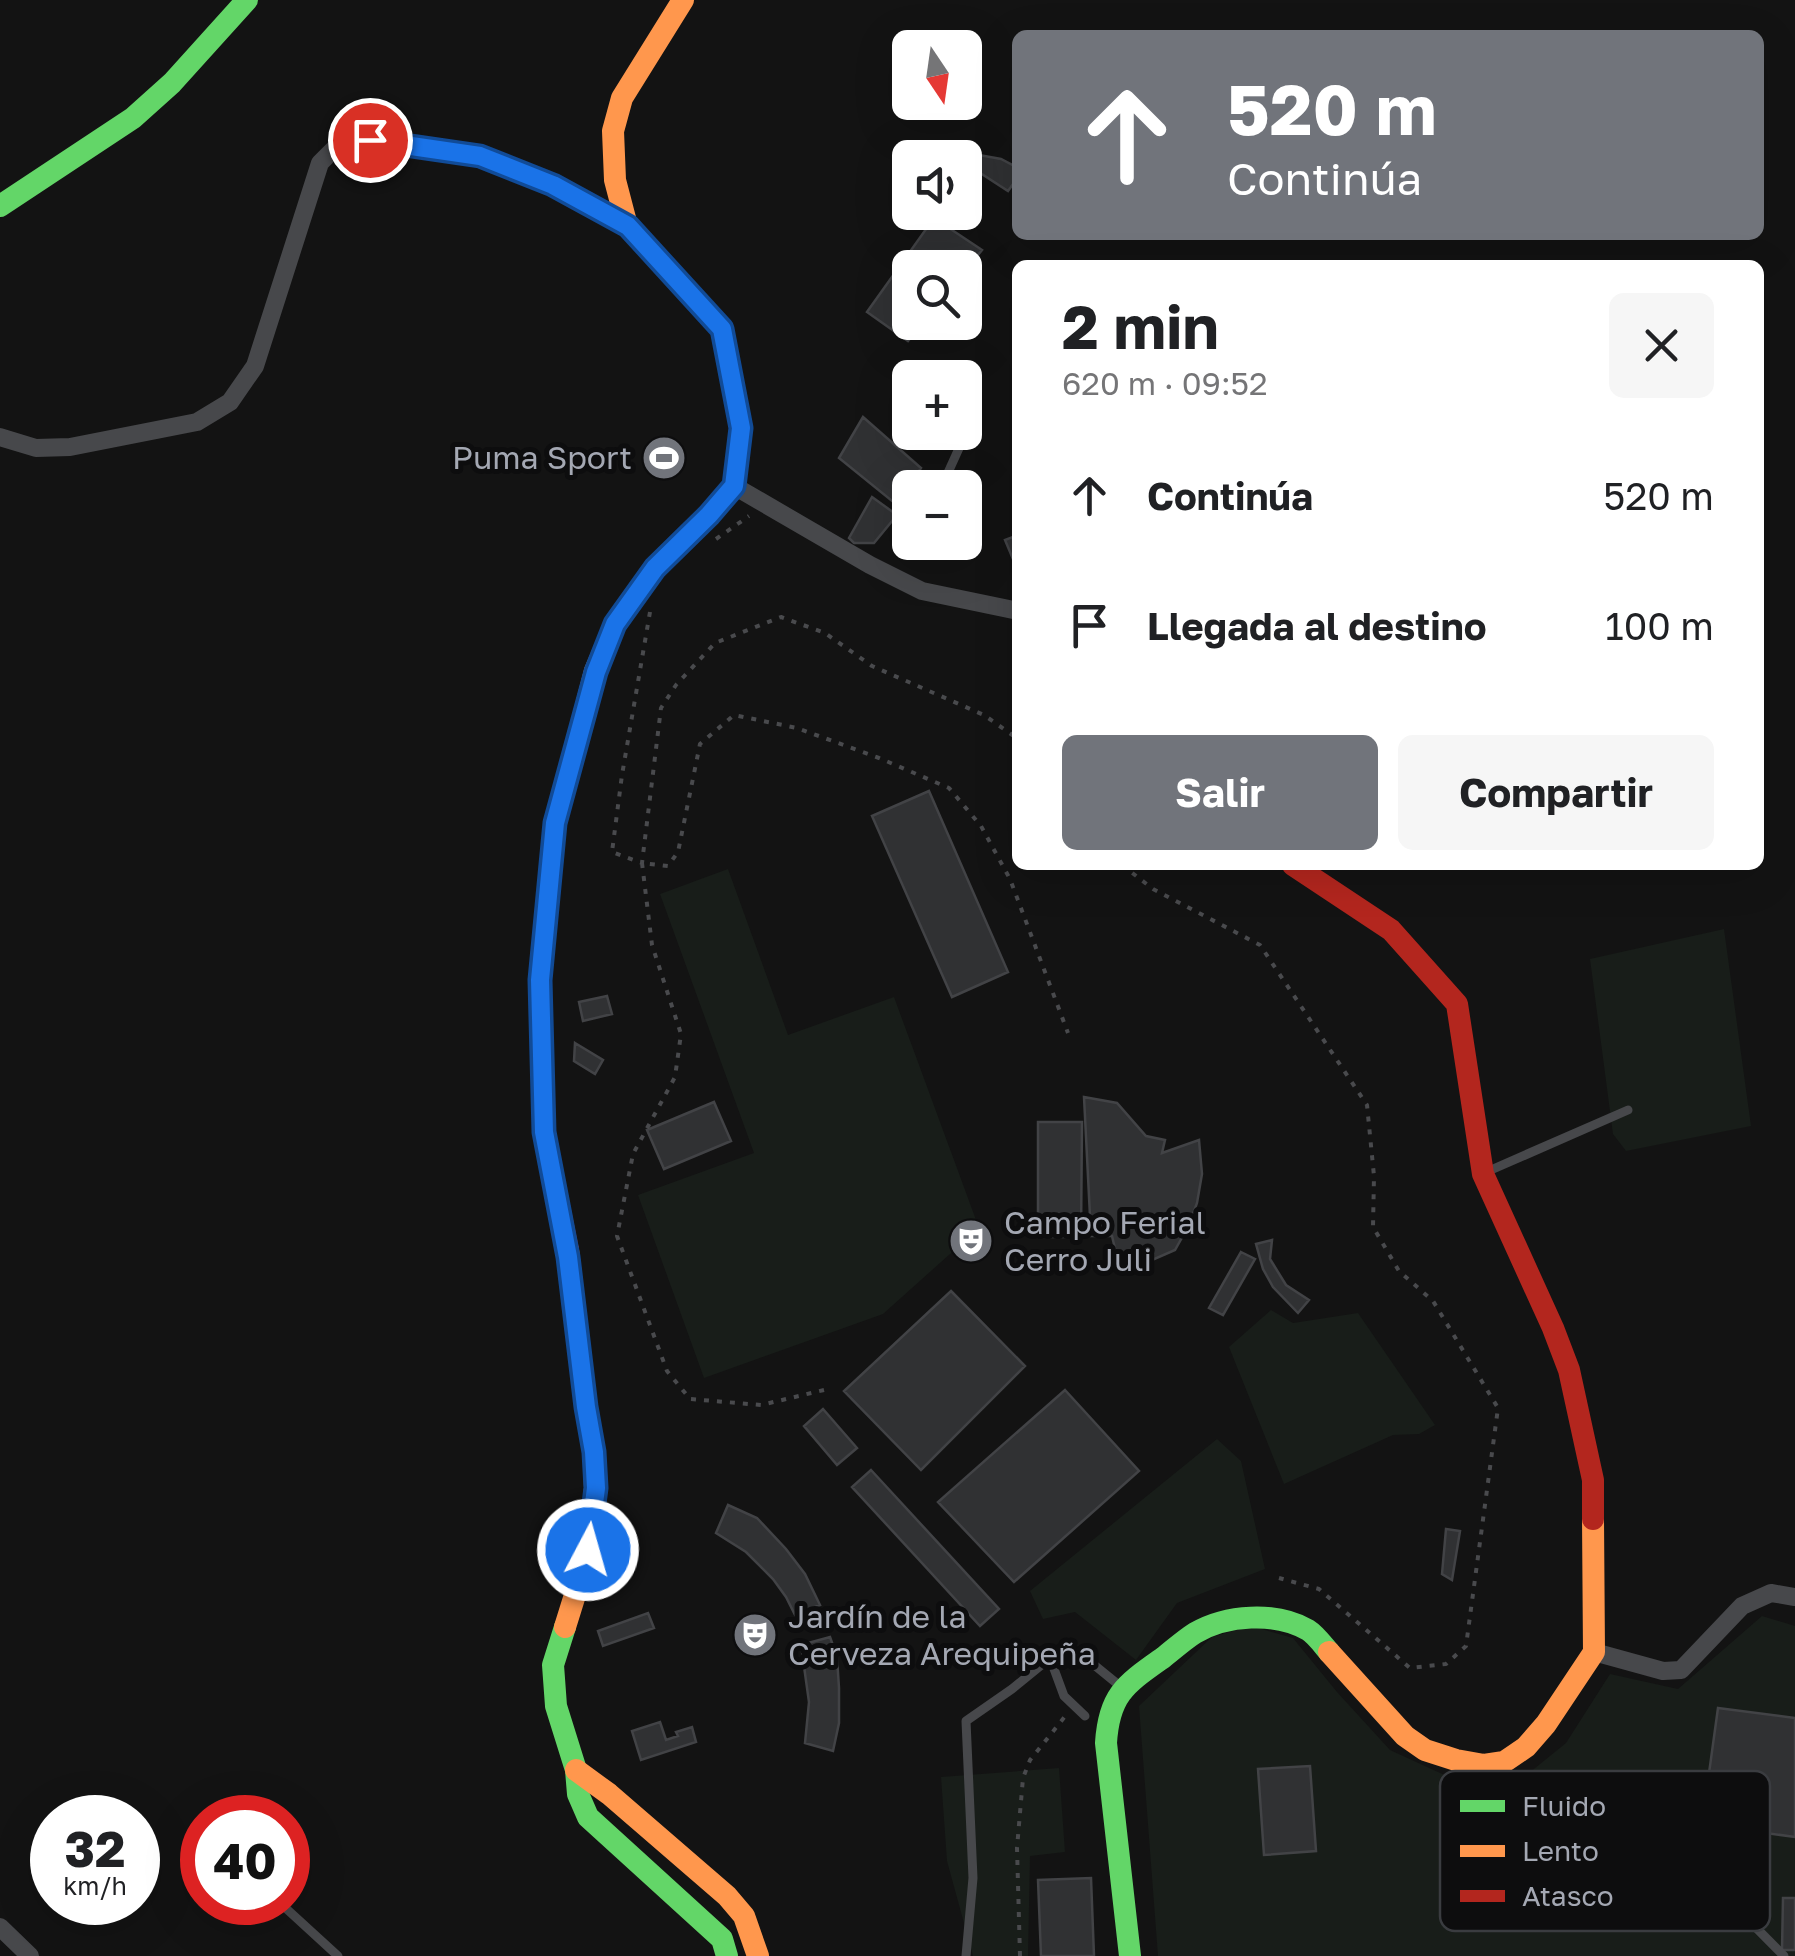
<!DOCTYPE html>
<html lang="es">
<head>
<meta charset="utf-8">
<style>
	:root { --surface:#fff; --page:#f6f6f6; --text:#202124; --muted:#757577; --accent:#71747b }
	body { margin:0; font-family:"Golos Text",sans-serif; background:var(--page); color:var(--text); height:100vh; display:flex; flex-direction:column; font-size:38px; white-space:nowrap }
	* { box-sizing:border-box; margin:0 }
	p { font-size:32px; color:var(--muted) }
	.icon { flex:none; width:55px; height:55px; fill:none; stroke:currentColor; stroke-width:2; stroke-linecap:round; stroke-linejoin:round }
	.map { position:relative; flex:1; overflow:hidden }
	.details { position:absolute; left:1012px; top:260px; width:752px; height:610px; display:flex; flex-direction:column; background:var(--surface); border-radius:15px; box-shadow:0 10px 40px #0002 }
	.details>* { flex:none }
	.hud { position:absolute; left:1012px; top:30px; width:752px; height:210px; border-radius:15px; box-shadow:0 10px 40px #0002; background:#71747b; color:#fff; overflow:hidden }
	.needle { width:65px; rotate:167deg }
	.controls { position:absolute; left:892px; top:30px; display:grid; gap:20px }
	.controls a { display:grid; place-items:center; width:90px; height:90px; border-radius:15px; background:var(--surface); box-shadow:0 10px 40px #0002; font-size:50px }
	.speed { position:absolute; left:30px; top:1795px; display:flex; gap:20px; font-size:50px; font-weight:700; text-align:center }
	.speed>* { display:grid; place-content:center; width:130px; height:130px; border-radius:50%; background:var(--surface); box-shadow:0 10px 40px #0002; line-height:1 }
	.speed small { font-size:25px; font-weight:400 }
	.speed .limit { border:15px solid #d22; background:#fff; color:#111 }
	.pin { position:absolute; display:grid; place-items:center; width:85px; height:85px; color:#fff; margin:-42px; border:5px solid #fff; border-radius:50%; box-shadow:0 2px 10px #0007 }
	.me { position:absolute; width:110px; margin:-55px; rotate:6deg; stroke-linejoin:round; filter:drop-shadow(0 0 8px #0008) }
	.turn { display:flex; align-items:center; gap:35px; height:210px; padding:0 50px; font-size:45px }
	.turn .icon { width:130px; height:130px; stroke-width:2.5 }
	.turn b { display:block; font-size:70px; line-height:85px }
	.round { display:grid; place-items:center; flex:none; width:105px; height:105px; border-radius:15px; background:var(--page) }
	.headline { display:flex; align-items:center; justify-content:space-between; height:170px; padding:0 50px }
	h1 { font-size:60px; font-weight:700; line-height:75px }
	.button { display:flex; gap:20px; margin-top:auto; padding:20px 50px }
	.button a { flex:1; height:115px; border-radius:15px; background:var(--accent); color:#fff; font-size:40px; font-weight:700; line-height:115px; text-align:center }
	.button a+a { background:var(--page); color:var(--text) }
	ul { padding:0; list-style:none }
	li { display:flex; align-items:center; gap:30px; height:130px; padding:0 50px }
	li div { flex:1 }
	li b { display:block; font-size:38px }
	li em { font-style:normal }
	.map>svg:first-child { display:block }
</style>
</head>
<body>
<div class="map">
<svg width="1795" height="1956" viewBox="0 0 1795 1956">
	<rect width="100%" height="100%" fill="#131313"/>
	<path fill="#181d19" d="M728 869 788 1035 894 997 979 1228 883 1314 704 1378 638 1195 754 1153 660 894Z
		M1724 929 1751 1126 1626 1151 1613 1134 1590 959Z
		M1271 1310 1293 1323 1358 1313 1435 1425 1419 1434 1393 1435 1284 1484 1229 1347Z
		M1217 1439 1241 1461 1265 1569 1177 1603 1136 1660 1075 1612 1043 1619 1030 1591Z
		M1762 1616 1795 1626V1956H1158L1139 1706 1212 1637 1251 1626 1293 1638 1337 1692 1390 1750 1451 1778 1524 1777 1566 1743 1610 1674 1678 1689Z
		M1059 1768 1065 1852 1030 1856 1028 1956H973L947 1861 941 1777Z"/>
	<path fill="#303133" stroke="#424346" stroke-width="2.5" d="M968 153 1001 159 1018 168V177L1008 191 968 165Z
		M934 218 982 250 965 271V268H910V322H923L908 341 867 312Z
		M863 417 921 468 897 505 839 458Z
		M872 497 897 515 874 543H854L849 538Z
		M1018 535V571L1005 540Z
		M929 791 1008 972 952 997 872 816Z
		M607 996 612 1014 583 1021 579 1002Z
		M575 1043 603 1060 595 1074 574 1061Z
		M1084 1097 1117 1103 1146 1136 1165 1140 1162 1153 1199 1140 1202 1174 1197 1203 1189 1225 1175 1250 1150 1261 1144 1252 1117 1257 1112 1236H1091Z
		M714 1102 731 1141 664 1169 647 1130Z
		M1038 1122H1082L1081 1237H1038Z
		M1272 1240 1270 1259 1286 1285 1309 1300 1298 1313 1273 1287 1263 1269 1256 1244Z
		M1241 1252 1255 1259 1223 1315 1209 1308Z
		M951 1291 1025 1366 921 1470 844 1391Z
		M1065 1390 1139 1471 1014 1582 938 1502Z
		M823 1409 857 1448 837 1465 804 1426Z
		M871 1470 999 1609 980 1626 852 1487Z
		M728 1505 757 1518 786 1549 805 1574 820 1605 795 1615 786 1597 773 1579 746 1552 716 1533Z
		M1446 1529 1460 1531 1452 1580 1442 1574Z
		M648 1613 654 1628 603 1646 598 1631Z
		M830 1637 837 1657 839 1688V1723L833 1751 805 1743 809 1702 801 1645Z
		M1718 1708 1795 1718V1837L1702 1824Z
		M660 1722 666 1740 678 1736 676 1732 692 1727 696 1742 641 1760 632 1731Z
		M1310 1766 1316 1851 1264 1855 1258 1769Z
		M1091 1878 1094 1956H1041L1038 1880Z
		M1783 1898H1795V1950H1782Z"/>
	<g fill="none" stroke-linecap="round" stroke-linejoin="round">
		<path stroke="#494a4d" stroke-width="4" stroke-dasharray="5 8" stroke-linecap="butt" d="M716 539 749 516
			M650 612 622 775 612 852 642 863 661 708 676 685 715 643 781 617 825 633 872 666 984 715 1018 739
			M1122 865 1153 889 1260 945 1367 1105 1374 1176 1373 1227 1399 1271 1433 1301 1498 1408 1466 1646 1446 1664 1410 1668 1319 1589 1279 1578
			M824 1390 761 1405 690 1399 667 1371 617 1236 633 1154 675 1077 681 1034 652 945 642 863 668 866 678 852 700 744 734 715 797 728 879 758 949 788 981 826 1010 879 1068 1033
			M1020 1956 1017 1848 1023 1778 1030 1760 1067 1714"/>
		<path stroke="#47484b" stroke-width="9" d="M941 488 975 413
			M965 539 977 549
			M1484 1173 1628 1110
			M1050 1658 1064 1696 1085 1716
			M1694 1865 1784 1956
			M279 1902 338 1956
			M966 1956 973 1878 966 1721 1012 1689 1050 1658 1079 1657 1093 1664 1120 1686"/>
		<path stroke="#47484b" stroke-width="18" d="M0 437 36 448 70 447 197 422 230 402 255 366 320 163 338 145 370 141 480 156 553 185 627 226
			M734 486 870 565 922 591 1018 611
			M1594 1652 1663 1671 1681 1670 1742 1606 1771 1593 1795 1597
			M0 1927 30 1956"/>
		<path stroke="#63d668" stroke-width="22" d="M0 206 133 118 172 83 247 0
			M565 1627 553 1665 556 1706 576 1770 578 1794 588 1817 722 1939 727 1956
			M1130 1956 1106 1743C1109 1694 1126 1684 1164 1657 1174 1649 1184 1640 1195 1633 1226 1615 1275 1611 1308 1630 1316 1635 1323 1645 1329 1652"/>
		<path stroke="#ff974d" stroke-width="22" d="M580 729 595 671 615 624 655 568 709 515 734 486 741 428 722 329 627 226 615 180 613 131 622 98 683 0
			M565 1627 589 1550 595 1488 594 1453 586 1407 568 1250
			M1329 1652 1405 1736 1425 1750 1456 1760 1484 1765 1504 1762 1526 1747 1546 1724 1594 1652 1593 1519
			M576 1770 609 1794 727 1896 744 1916 758 1956"/>
		<path stroke="#b3261e" stroke-width="22" d="M1293 865 1391 930 1457 1004 1483 1174 1553 1328 1569 1370 1593 1480V1519
			M568 1250 544 1132 540 980 555 823 580 729"/>
	</g>
	<g fill="none" stroke-linecap="round" stroke-linejoin="round">
		<defs>
			<path id="route" d="M370 140 480 156 553 185 628 226 722 329 741 428 734 486 709 515 655 568 615 624 596 672 555 823 540 980 544 1132 568 1257 586 1407 594 1452 596 1488 588 1550"/>
		</defs>
		<use href="#route" stroke="#114b97" stroke-width="25"/>
		<use href="#route" stroke="#1a73e8" stroke-width="18"/>
	</g>
	<defs>
		<symbol id="stadium-disc" viewBox="-11 -11 22 22"><circle r="9.5" fill="#71747b" stroke="#0d0d0e"/><path d="M0-5a6.5 5 0 1 0 0 10a6.5 5 0 1 0 0-10ZM-3.5-1.8h7v3.6h-7Z" fill="#fff"/></symbol>
		<symbol id="theatre-disc" viewBox="-11 -11 22 22"><circle r="9.5" fill="#71747b" stroke="#0d0d0e"/><path d="M-5-5.5Q0-4 5-5.5V0Q5 5 0 6Q-5 5-5 0ZM-3.3-2.5H-1v1.5H-3.3ZM1-2.5H3.3v1.5H1ZM-2.8 1Q0 5.5 2.8 1Z" fill="#fff"/></symbol>
	</defs>
	<g fill-rule="evenodd">
		<use href="#stadium-disc" x="639" y="433" width="50" height="50"/>
		<use href="#theatre-disc" x="946" y="1216" width="50" height="50"/>
		<use href="#theatre-disc" x="730" y="1610" width="50" height="50"/>
	</g>
	<g text-anchor="middle" stroke-width="10" stroke-linejoin="round" paint-order="stroke">
		<g font-size="32" fill="#a4a8b3" stroke="#0d0d0e" text-anchor="start">
			<text x="632" y="469" text-anchor="end">Puma Sport</text>
			<text x="1004" y="1234">Campo Ferial<tspan x="1004" dy="37">Cerro Juli</tspan></text>
			<text x="788" y="1628">Jardín de la<tspan x="788" dy="37">Cerveza Arequipeña</tspan></text>
		</g>
	</g>
	<rect x="1440" y="1771" width="330" height="160" rx="15" fill="#0d0d0e" stroke="#3a3c40" stroke-width="2.5"/>
	<rect x="1460" y="1800" width="45" height="12" fill="#63d668"/>
	<rect x="1460" y="1845" width="45" height="12" fill="#ff974d"/>
	<rect x="1460" y="1890" width="45" height="12" fill="#b3261e"/>
	<g font-size="28" fill="#a4a8b3">
		<text x="1522" y="1816">Fluido</text>
		<text x="1522" y="1861">Lento</text>
		<text x="1522" y="1906">Atasco</text>
	</g>
</svg>
<div class="controls">
<a><svg class="needle" viewBox="-14 -14 28 28"><path d="M0-13l5 13h-10z" fill="#e53935"/><path d="M0 13l5-13h-10z" fill="#757577"/></svg></a>
<a><svg class="icon" aria-label="sound" viewBox="0 0 24 24"><path d="M4 9h4l5-4v14l-5-4H4zM17 9q2 3 0 6"/></svg></a>
<a><svg class="icon" aria-label="search" viewBox="0 0 24 24"><circle cx="10" cy="10" r="6"/><path d="M15 15l6 6"/></svg></a>
<a>+</a>
<a>−</a>
</div>
<div class="speed"><div>32<small>km/h</small></div><div class="limit">40</div></div>
<div class="pin" style="left:370px;top:140px;background:#d93025"><svg class="icon" aria-label="arrive" viewBox="0 0 24 24"><path d="M6 21V4h12l-3 4 3 4H6"/></svg></div>
<svg class="me" style="left:588px;top:1550px" viewBox="-20 -20 40 40"><circle r="17" fill="#1a73e8" stroke="#fff" stroke-width="3"/><path d="M0-11L8 9 0 5-8 9z" fill="#fff"/></svg>
<div class="hud">
<div class="turn"><svg class="icon" aria-label="ahead" viewBox="0 0 24 24"><path d="M12 20V5M6 11l6-6 6 6"/></svg><div><b>520 m</b>Continúa</div></div>
</div>
<section class="details">
<div class="headline"><div><h1>2 min</h1><p>620 m · 09:52</p></div><a class="round"><svg class="icon" aria-label="close" viewBox="0 0 24 24"><path d="M6 6l12 12M18 6L6 18"/></svg></a></div>
<ul>
<li><svg class="icon" aria-label="ahead" viewBox="0 0 24 24"><path d="M12 20V5M6 11l6-6 6 6"/></svg><div><b>Continúa</b></div><em>520 m</em></li>
<li><svg class="icon" aria-label="arrive" viewBox="0 0 24 24"><path d="M6 21V4h12l-3 4 3 4H6"/></svg><div><b>Llegada al destino</b></div><em>100 m</em></li>
</ul>
<div class="button"><a>Salir</a><a>Compartir</a></div>
</section>
</div>
</body>
</html>
